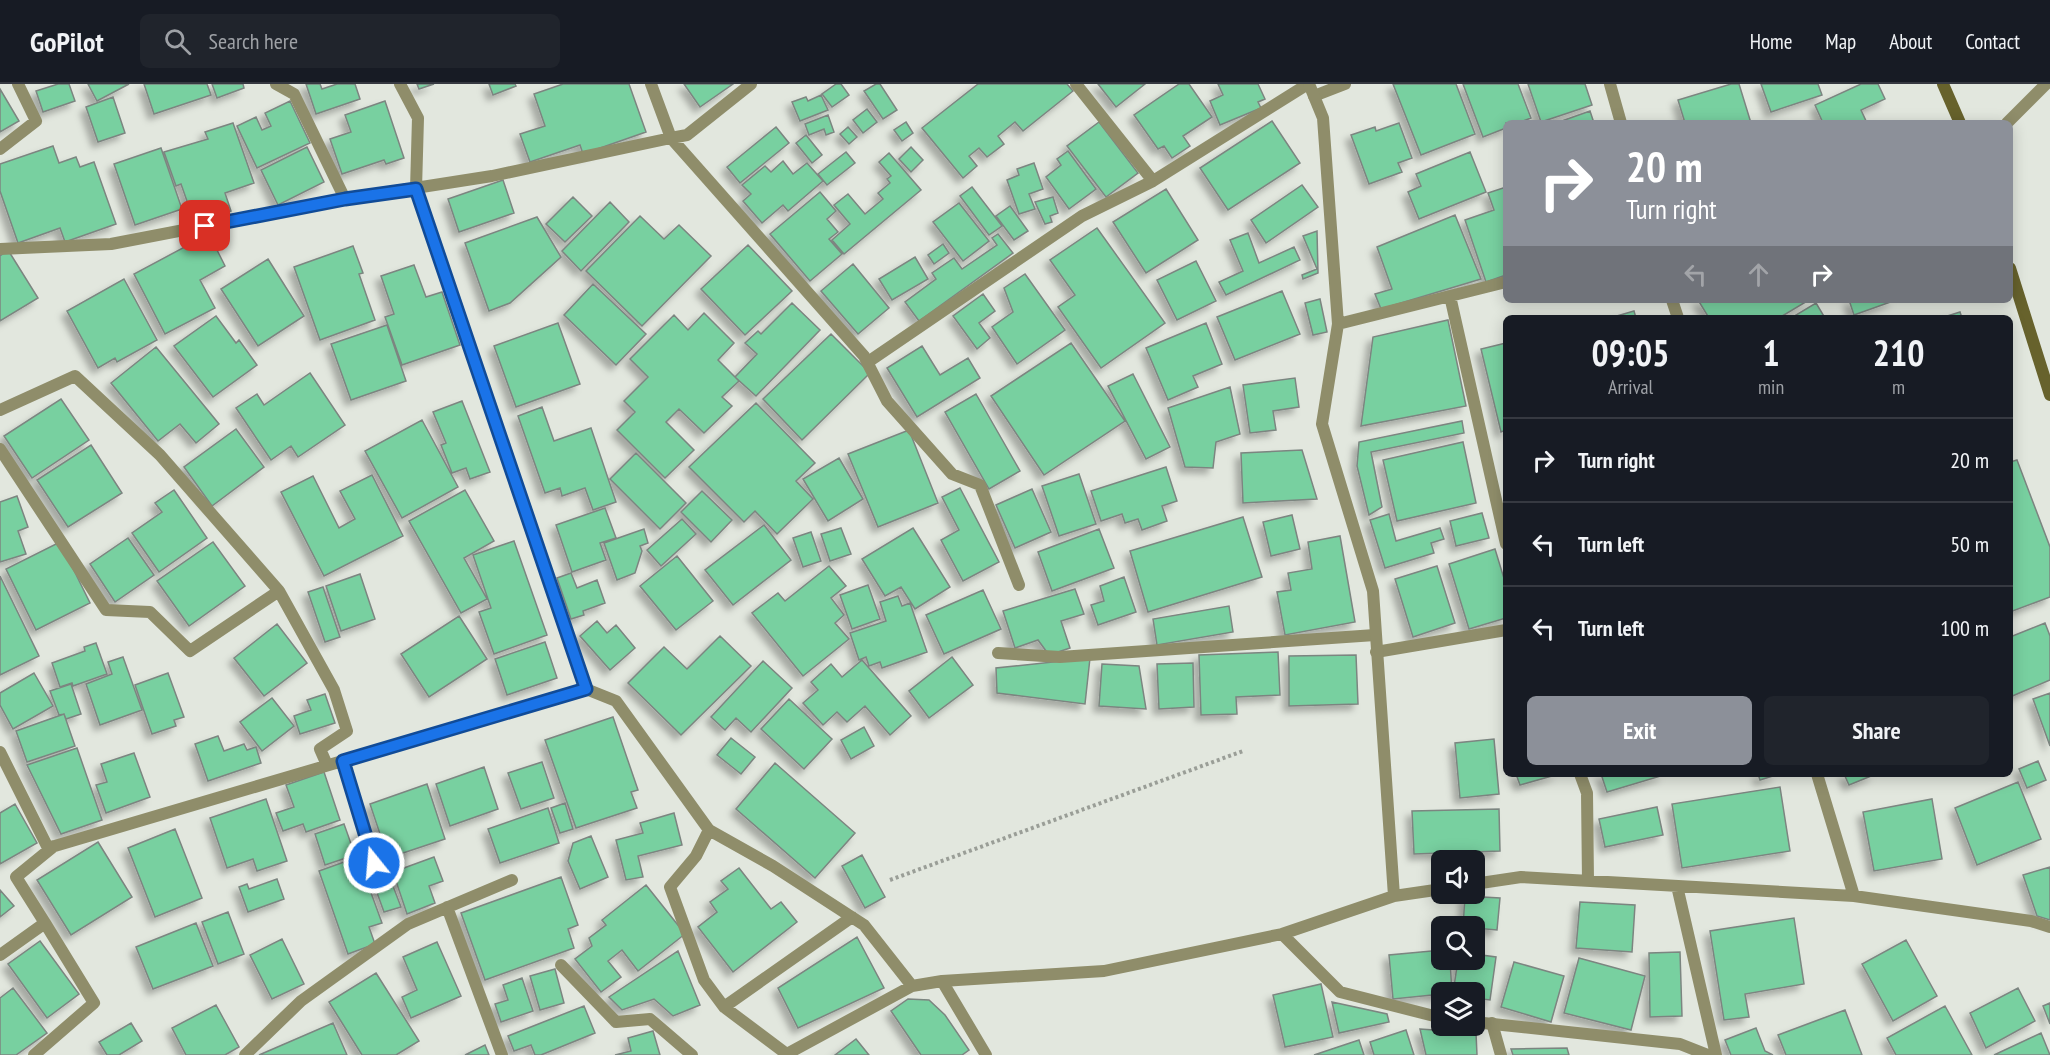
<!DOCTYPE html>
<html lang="en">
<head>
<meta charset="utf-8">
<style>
	:root { --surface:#171b24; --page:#20242c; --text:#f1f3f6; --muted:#9ea1a6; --line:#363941; --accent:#8c9099 }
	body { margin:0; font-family:"PT Sans Narrow",sans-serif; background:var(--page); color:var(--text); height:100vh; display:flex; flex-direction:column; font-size:22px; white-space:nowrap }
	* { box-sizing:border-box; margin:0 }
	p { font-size:20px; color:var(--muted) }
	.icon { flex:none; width:33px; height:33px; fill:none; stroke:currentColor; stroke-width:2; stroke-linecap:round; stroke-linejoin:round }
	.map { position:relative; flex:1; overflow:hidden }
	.details { position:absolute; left:1503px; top:231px; width:510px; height:462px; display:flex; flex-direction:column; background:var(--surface); border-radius:9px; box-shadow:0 3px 15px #0003 }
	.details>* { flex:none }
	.guide { position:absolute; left:1503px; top:36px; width:510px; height:183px; border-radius:9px; box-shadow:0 3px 15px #0003; background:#8c9099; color:#fff; overflow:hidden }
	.buttons { position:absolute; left:1431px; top:766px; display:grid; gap:12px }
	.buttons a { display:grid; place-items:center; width:54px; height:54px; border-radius:9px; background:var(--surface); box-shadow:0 3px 15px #0003; font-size:30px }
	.pin { position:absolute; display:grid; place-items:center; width:51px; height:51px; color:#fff; margin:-26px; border-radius:12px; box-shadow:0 3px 9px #0006 }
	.me { position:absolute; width:66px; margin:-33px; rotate:343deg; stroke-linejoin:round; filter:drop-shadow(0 0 4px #0008) }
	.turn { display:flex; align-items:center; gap:21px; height:126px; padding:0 24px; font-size:27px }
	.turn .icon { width:78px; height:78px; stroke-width:2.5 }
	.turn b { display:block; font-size:42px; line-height:51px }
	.lanes { display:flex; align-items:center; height:57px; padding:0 24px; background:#0003; justify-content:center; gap:30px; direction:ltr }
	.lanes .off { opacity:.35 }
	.eta { display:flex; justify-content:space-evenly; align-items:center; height:102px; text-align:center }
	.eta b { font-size:36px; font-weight:800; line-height:42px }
	.cta { display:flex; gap:12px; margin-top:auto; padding:12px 24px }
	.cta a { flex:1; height:69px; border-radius:9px; background:var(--accent); color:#fff; font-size:24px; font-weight:800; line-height:69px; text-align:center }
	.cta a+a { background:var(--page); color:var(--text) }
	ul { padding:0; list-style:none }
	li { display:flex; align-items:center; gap:18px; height:84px; padding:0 24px; border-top:2px solid var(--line) }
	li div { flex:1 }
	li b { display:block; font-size:22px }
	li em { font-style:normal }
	header { display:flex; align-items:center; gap:36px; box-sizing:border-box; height:84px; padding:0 30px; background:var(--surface); border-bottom:2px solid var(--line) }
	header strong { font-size:28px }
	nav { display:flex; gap:33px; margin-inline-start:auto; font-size:21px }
	.search { width:420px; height:54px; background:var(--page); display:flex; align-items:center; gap:15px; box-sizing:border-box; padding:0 21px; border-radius:9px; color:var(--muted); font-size:22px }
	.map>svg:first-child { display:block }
</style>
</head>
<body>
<header>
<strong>GoPilot</strong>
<div class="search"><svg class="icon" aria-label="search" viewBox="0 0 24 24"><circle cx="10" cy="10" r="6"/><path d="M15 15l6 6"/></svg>Search here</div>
<nav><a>Home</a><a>Map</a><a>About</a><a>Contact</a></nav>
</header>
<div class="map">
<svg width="2050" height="971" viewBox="0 0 2050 971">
	<defs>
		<filter id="shadow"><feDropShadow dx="-5.5" dy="5.5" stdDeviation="3" flood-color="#0004"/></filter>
	</defs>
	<rect width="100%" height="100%" fill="#e2e7de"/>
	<path fill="#78d0a0" stroke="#7c8580" stroke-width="1.5" filter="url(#shadow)" d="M58 0H69L75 17 43 28 36 7Z
		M88 0H129L97 17Z
		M144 0H207L211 11 154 30Z
		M212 0H243L244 4 217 14Z
		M306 0H320L322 5 337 0H355L360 15 316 30Z
		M417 0H434L419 5Z
		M489 0H515L516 2 493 11Z
		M563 0H629L646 48 583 70 580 61 530 78 520 50 545 42 534 10Z
		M684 0H733L700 23Z
		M836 0H841L849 11 832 23 822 10Z
		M876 0H880L897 26 883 35 864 7Z
		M978 0H1067L1073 7 1023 47 1015 38 998 52 1004 60 987 73 979 64 969 72 977 82 963 94 922 44Z
		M1098 0H1145L1116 23Z
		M1179 0H1189L1212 33 1183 52 1190 62 1172 74 1164 62 1158 65 1134 31Z
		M1218 0H1258L1265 15 1258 18 1261 24 1220 41 1210 17 1223 11Z
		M1393 0H1456L1475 50 1421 71Z
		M1463 0H1518L1531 34 1518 39H1506V44L1483 53Z
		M1528 0H1585L1592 21 1541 38Z
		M1731 0H1739L1751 39H1685L1678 16Z
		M1761 0H1818L1822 11 1771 28Z
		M1861 0H1878L1885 15 1861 26 1867 39H1823L1815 21Z
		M0 5 19 37 0 48Z
		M821 11 828 26 800 37 792 18 806 13 808 17Z
		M113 13 125 49 98 58 86 23Z
		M290 17 310 59 257 84 237 42 256 33 262 46 271 42 265 29Z
		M385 17 404 74 386 80 384 76 342 90 330 55 351 48 345 31Z
		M867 25 877 38 863 49 853 36Z
		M1590 27 1594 39H1556Z
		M828 31 834 48 826 51 824 45 809 51 805 40Z
		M1272 37 1300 79 1228 126 1200 84Z
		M906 38 913 49 902 57 894 46Z
		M1099 38 1138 89 1106 113 1067 62Z
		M233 39 254 99 225 109 231 127 195 140 181 100 176 102 164 68 208 55 205 48Z
		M1399 39 1412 74 1398 79 1402 88 1369 100 1351 51 1375 43 1376 47Z
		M776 43 789 59 740 99 727 83Z
		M848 43 857 53 849 60 840 50Z
		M806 51 822 71 812 79 796 59Z
		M53 62 59 79 76 73 80 83 94 78 116 140 65 158 60 144 18 159 0 107V80Z
		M307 63 324 98 278 121 261 86Z
		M911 63 923 76 911 88 899 75Z
		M161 64 182 125 135 141 114 80Z
		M1068 67 1096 105 1069 125 1046 93 1061 81 1057 75Z
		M846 68 855 79 827 101 818 90Z
		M1470 68 1486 108 1419 135 1408 108 1421 102 1416 90Z
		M889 69 921 106 844 170 832 156 850 140 834 121 848 110 865 130 883 115 878 109 890 99 887 95 891 92 879 78Z
		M783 77 793 90 807 79 823 97 788 127 783 121 762 139 743 117 751 110 742 101 765 82 771 88Z
		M1034 79 1043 105 1029 110 1035 125 1019 130 1007 96 1019 91 1017 85Z
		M503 96 514 129 459 148 448 115Z
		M1302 101 1318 123 1266 159 1251 136Z
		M972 103 1002 142 989 151 960 112Z
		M1506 103V191L1486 198 1465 136 1494 126 1488 109Z
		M1166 105 1198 156 1146 189 1113 138Z
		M820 108 836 127 827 135 838 148 829 155 842 170 810 197 770 150Z
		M573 113 592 132 565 158 546 140Z
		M1053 113 1058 129 1050 132 1052 138 1045 140 1035 118Z
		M610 118 629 138 581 187 562 167Z
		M959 119 989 157 963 177 933 138Z
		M1010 122 1028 147 1014 156 996 132Z
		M1455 131 1481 195 1381 225 1375 210 1392 205 1377 163Z
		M640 132 664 155 679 141 711 172 642 242 586 187Z
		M537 133 561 173 510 219 489 227 465 159Z
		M1097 144 1165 239 1101 284 1058 223 1075 211 1050 176Z
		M1317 147 1318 189 1303 195 1302 191 1317 185 1303 152Z
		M1248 149 1259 179 1294 163 1300 176 1226 211 1219 198 1243 187 1230 156Z
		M209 150 225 182 200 196 215 224 165 250 134 190Z
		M998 150 1013 169 919 237 905 218 936 195 932 189 954 174 962 185 997 161 992 154Z
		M943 160 949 169 934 180 928 171Z
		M748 161 792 207 745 251 701 205Z
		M353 162 363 189 359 190 375 236 320 256 294 183Z
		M8 166 38 214 0 237V172Z
		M915 173 928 195 892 216 879 195Z
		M268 175 304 232 258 262 221 205Z
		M1196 177 1216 217 1177 236 1157 196Z
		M853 180 889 224 858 250 821 207Z
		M414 181 426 213 442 208 460 261 402 281 385 233 394 230 381 192Z
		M1025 190 1065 246 1017 280 992 243 1013 228 1004 204Z
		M124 195 157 256 117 278 115 274 98 284 67 227Z
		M593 200 646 250 616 281 564 231Z
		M1282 207 1300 250 1235 276 1217 233Z
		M983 210 995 227 979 239 990 254 977 265 953 232Z
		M1320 215 1327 248 1313 251 1305 219Z
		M1698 216H1809L1779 234H1709Z
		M1849 216H1896L1854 231Z
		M792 219 820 246 756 312 735 293 757 270 745 259 758 247 761 250Z
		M1816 219 1825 234H1791Z
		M1634 227 1636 234H1610Z
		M1960 228 1962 234H1941Z
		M704 229 734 259 718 276 739 297 722 313 732 322 704 349 679 325 666 338 694 366 665 394 617 346 635 328 624 317 648 293 630 275 674 231 688 246Z
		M216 232 236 259 239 256 257 281 213 313 174 262Z
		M1448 236 1466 322 1361 342 1373 253Z
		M558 239 580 300 516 323 494 262Z
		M1206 239 1222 280 1193 292 1198 303 1168 316 1146 264Z
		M387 241 406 297 351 316 331 260Z
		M831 250 870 289 802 356 763 315Z
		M1071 259 1125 337 1044 391 991 312Z
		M1506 259V346L1501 348 1481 265Z
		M922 262 940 291 968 274 980 294 917 333 887 284Z
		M156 263 219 340 196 359 180 340 158 357 111 299Z
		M310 289 345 341 298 373 291 362 271 376 236 324 257 310 264 321Z
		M1133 290 1170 363 1146 375 1108 302Z
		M1295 294 1299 323 1273 327 1276 346 1250 349 1243 301Z
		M1230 303 1240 350 1216 358 1213 384 1185 383 1168 324Z
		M976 310 1020 387 989 405 945 328Z
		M61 315 89 356 32 394 4 352Z
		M462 317 490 388 470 395 466 384 452 389 441 361 446 359 433 328Z
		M756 319 815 379 796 397 813 415 777 450 755 427 744 438 689 383Z
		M542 323 554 357 591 344 616 418 593 426 585 404 562 412 560 404 545 409 518 332Z
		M422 336 458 403 402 434 365 367Z
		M1462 337 1464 349 1371 368 1382 423 1369 431 1357 382 1359 358Z
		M236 345 264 383 212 422 184 383Z
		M909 346 938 419 878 443 848 370Z
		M1463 358 1476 419 1397 437 1383 376Z
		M91 361 122 409 68 443 37 396Z
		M1302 366 1317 415 1243 419 1241 369Z
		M636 369 686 419 660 445 610 395Z
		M839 374 863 415 828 437 803 395Z
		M2017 376 2050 463V513L2010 528V378Z
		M1166 383 1177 417 1162 422 1167 437 1142 446 1138 435 1125 439 1122 430 1101 437 1091 407Z
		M1079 390 1096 440 1059 452 1042 402Z
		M372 391 403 452 324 492 281 408 313 392 339 444 355 435 340 407Z
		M960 404 999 478 963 497 941 456 959 446 942 413Z
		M1032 405 1051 448 1015 464 996 421Z
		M174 406 207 454 159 488 132 449 162 428 155 419Z
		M465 406 494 457 464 474 487 515 461 529 409 437Z
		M702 407 732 436 711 458 681 428Z
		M17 412 28 443 18 447 26 470 0 478V418Z
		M605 424 616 454 600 459 606 476 572 488 556 441Z
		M1482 429 1489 454 1456 462 1450 437Z
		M1389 430 1396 457 1440 444 1444 455 1431 459 1434 469 1385 484 1370 436Z
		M1292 431 1300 465 1271 472 1263 438Z
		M1243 433 1262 493 1148 528 1130 467Z
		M682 435 696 450 661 482 647 466Z
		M764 441 791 476 733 521 705 486Z
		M841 444 851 470 830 477 821 450Z
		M913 444 950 503 915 525 901 503 885 512 862 475Z
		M644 445 648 459 640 462 642 467 635 489 617 496 604 459Z
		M1099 445 1114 484 1052 507 1038 468Z
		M811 448 821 477 803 483 793 454Z
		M1340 452 1355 538 1285 551 1277 508 1291 506 1288 489 1312 485 1308 458Z
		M128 454 154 491 115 518 90 480Z
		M514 457 547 551 494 570 479 528 491 524 473 471Z
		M60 458 90 519 36 546 6 485Z
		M213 458 245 502 189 542 157 497Z
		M1495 465 1506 501V534L1469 545 1449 480Z
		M677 472 713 517 676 546 640 502Z
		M829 482 846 502 831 514 844 531 835 539 849 555 803 592 752 529 778 509 785 517Z
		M1437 482 1455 539 1413 553 1395 495Z
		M571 489 577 504 597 496 605 519 583 527 584 531 571 535 557 494Z
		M360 490 375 535 341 547 326 502Z
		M0 492 39 572 0 591Z
		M1124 493 1136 528 1098 541 1091 521 1104 517 1100 502Z
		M868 501 880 535 852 545 840 511Z
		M323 503 340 553 325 558 308 508Z
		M1075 505 1084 530 1061 537 1070 564 1049 571 1038 556 1015 564 1003 527Z
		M983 506 1001 545 944 570 926 531Z
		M898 512 902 522 910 519 927 568 882 584 880 578 869 582 866 573 859 576 850 549 886 537 880 518Z
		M1229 522 1233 548 1157 561 1153 535Z
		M459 532 487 575 429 613 401 570Z
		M597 537 607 549 616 541 635 564 610 586 580 552Z
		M2045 539 2050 552V596L2010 613V553Z
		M277 540 307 579 264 612 234 574Z
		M720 552 751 582 681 651 628 599 664 563 687 585Z
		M545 558 557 594 507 611 495 575Z
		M96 559 107 590 73 602 72 599 60 603 52 579 85 567 84 563Z
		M1278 568 1280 611 1236 613 1237 630 1201 631 1199 571Z
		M1356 571 1358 620 1289 622V572Z
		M123 573 142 626 100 641 86 600 112 590 108 578Z
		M952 573 973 601 929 634 909 607Z
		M1090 574 1085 620 997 609 996 584Z
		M862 576 911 632 890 651 865 622 847 638 837 628 823 641 803 619 818 606 811 598 831 580 842 593Z
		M763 577 792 604 751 648 736 634 725 646 711 633Z
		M1193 579 1194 623 1159 625 1157 580Z
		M1102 580 1139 582 1146 625 1099 622Z
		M34 589 53 622 13 645 0 621V609Z
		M168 589 184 633 174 636 176 642 152 650 135 601Z
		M71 600 81 630 66 635 64 630 59 631 50 607Z
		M2050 609V662L2033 615Z
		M325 610 335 639 300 650 294 632 311 626 307 616Z
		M272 614 294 642 262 667 240 638Z
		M789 615 832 655 804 685 761 645Z
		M64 630 75 662 27 678 16 647Z
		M613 633 638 706 631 708 637 724 576 744 545 656Z
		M864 643 874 662 851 675 841 656Z
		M218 652 224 667 244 660 247 666 256 663 261 679 208 697 195 660Z
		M731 654 755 673 741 690 717 671Z
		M1494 655 1499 710 1460 714 1455 659Z
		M77 664 102 736 61 750 27 681Z
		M134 669 150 713 106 729 96 701 107 698 101 680Z
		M2038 677 2046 696 2027 704 2019 685Z
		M542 678 554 714 521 725 508 689Z
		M775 679 855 749 815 794 736 725Z
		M484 683 498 725 450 742 436 700Z
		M324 688 340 736 306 748 303 740 283 747 276 729 294 723 286 701Z
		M1516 690H1559L1520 701Z
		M1601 690H1664V691L1607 708Z
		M1758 690H1779L1760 696Z
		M1844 690H1876L1849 701Z
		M2018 698 2041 755 1977 781 1955 724Z
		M427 700 445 755 388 774 370 720Z
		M1780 703 1790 767 1682 784 1672 720Z
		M266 715 287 777 257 787 253 775 227 784 210 734Z
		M1932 715 1942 775 1874 787 1863 728Z
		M565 719 573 745 560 749 551 724Z
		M15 720 37 759 0 780V729Z
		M1657 723 1663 751 1605 763 1599 735Z
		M548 724 559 759 500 779 488 745Z
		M1499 725 1500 767 1414 770 1412 727Z
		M674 729 682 761 638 772 643 793 626 796 616 756 643 749 640 739Z
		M344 740 355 771 325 781 315 750Z
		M175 745 202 814 155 833 128 764Z
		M591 752 608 793 580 805 568 777 573 759Z
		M98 758 132 813 71 851 37 796Z
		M862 771 885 813 865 824 842 782Z
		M358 773 382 839 369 843 375 860 348 870 319 787Z
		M434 773 443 797 429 802 435 819 407 830 393 788Z
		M2050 783V836L2037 832 2023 791Z
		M739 784 771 825 781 818 797 838 733 888 698 843 717 828 710 818 728 805 721 797Z
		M388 789 401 823 384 828 372 795Z
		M561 793 578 841 568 845 574 864 485 896 461 829Z
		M277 795 284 815 248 828 239 803 247 800 249 805Z
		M646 801 685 850 638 887 622 866 608 877 621 893 601 908 575 875 592 862 589 854 606 841 602 836Z
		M0 806 14 822 0 833Z
		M1465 812 1500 814 1497 846 1463 843Z
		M1580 818 1635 821 1632 868 1576 864Z
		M228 828 244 870 218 880 202 838Z
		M1794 834 1804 900 1745 910 1749 933 1724 936 1710 847Z
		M196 839 213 882 153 905 136 863Z
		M857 853 884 904 798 944 778 904Z
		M282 855 304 900 272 915 250 871Z
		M1906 856 1937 912 1893 937 1862 880Z
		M40 857 79 910 47 934 8 880Z
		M437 858 461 912 411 934 402 913 417 906 403 873Z
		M1442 866V876H1450L1452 909 1393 915 1389 871Z
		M678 867 700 921 673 932 654 915 622 926 609 913Z
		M1680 868 1682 932 1650 933 1649 869Z
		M1474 870 1496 873 1490 916 1474 914V909H1453L1458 876H1474Z
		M1579 874 1645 892 1631 946 1564 929Z
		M1514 878 1564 892 1551 938 1501 923Z
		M555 885 564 919 540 926 530 892Z
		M376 889 419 957 396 971H362L329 918Z
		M522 894 533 927 501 938 495 920 508 916 503 901Z
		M1321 900 1333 953 1285 963 1273 911Z
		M13 904 47 949 16 971H0V914Z
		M2018 904 2035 937 1986 964 1970 929Z
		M908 915 929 916 945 931 969 966 962 971H921L891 927Z
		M1332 918 1387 930 1389 938 1339 949Z
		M2050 919V940L2043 922Z
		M216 921 239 963 225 971H186L172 944Z
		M584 922 595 949 541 971H535L531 961 514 967 508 952Z
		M1945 922 1972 971H1896L1887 954Z
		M1845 926 1862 971H1786L1778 951Z
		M131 939 142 957 119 971H107L99 958Z
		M333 939 347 971H259Z
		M1756 944 1765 967 1773 971H1731L1725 956Z
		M1420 945 1476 949 1477 971H1426Z
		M1406 946 1414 971H1374L1370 958Z
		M653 947 660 971H615L631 967 628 954Z
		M2041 949 2050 971H1994Z
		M856 955 869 971H835Z
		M1359 956 1364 971H1314Z
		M485 961 489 971H465Z
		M1567 964 1569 971H1513L1511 965Z"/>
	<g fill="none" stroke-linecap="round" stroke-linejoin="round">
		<path stroke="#9a9e97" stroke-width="4" stroke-dasharray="3 3" stroke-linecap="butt" d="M890 796 1243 667"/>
		<path stroke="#8f8d6a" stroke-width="12" d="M1076 0 1153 97
			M1314 12 1345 0
			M868 278 1082 132 1153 97 1308 0
			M1376 568 1506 546
			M998 569 1060 573 1375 551
			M1492 939 1501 971"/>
		<path stroke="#8f8d6a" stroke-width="12" d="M276 0 294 10 345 115
			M651 0 671 54 864 272 887 317 952 390 980 401 1019 501
			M1309 0 1323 34 1338 240 1322 340 1373 507 1394 812
			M1610 0 1621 39
			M2007 39 2046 0
			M0 65 36 37 18 0
			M0 165 111 160 345 115 492 92 671 54 687 51 751 0
			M1450 212 1506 460
			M1672 216 1678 234
			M1338 240 1506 198
			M0 326 75 292 160 371 279 507 190 567 150 528 106 526 0 365
			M279 507 334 606 347 647 320 665 327 681
			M586 605 616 617 709 746 773 782 864 841 912 902
			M0 668 48 764 586 605 416 105 418 34 400 0
			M343 677 374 779
			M1580 690 1587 709 1588 797
			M1817 690 1854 812
			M709 746 696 772 670 803 704 896 724 923 788 971
			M1474 800 1521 793 1854 812 2031 837 2050 843
			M1677 802 1716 971
			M447 823 502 971
			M1282 850 1340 908 1442 934
			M0 871 45 839 16 793 54 762
			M561 881 616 938 650 935 692 971
			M942 897 986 971
			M724 923 852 833
			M1474 938 1680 960 1708 971
			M34 971 94 919 45 839
			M245 971 301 917 408 840 512 796
			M785 971 912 902 942 897 1104 887 1282 850 1394 812 1442 805"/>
		<path stroke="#67622c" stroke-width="12" d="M1943 0 1960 39
			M2010 184 2050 311"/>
	</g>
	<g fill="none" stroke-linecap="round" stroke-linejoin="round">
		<defs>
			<path id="route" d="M205 142 345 115 416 105 586 605 343 677 374 779"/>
		</defs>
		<use href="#route" stroke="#114b97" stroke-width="15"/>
		<use href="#route" stroke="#1a73e8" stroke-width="10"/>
	</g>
</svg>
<div class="buttons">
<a><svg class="icon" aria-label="sound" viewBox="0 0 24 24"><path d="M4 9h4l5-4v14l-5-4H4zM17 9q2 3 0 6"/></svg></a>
<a><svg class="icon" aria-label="search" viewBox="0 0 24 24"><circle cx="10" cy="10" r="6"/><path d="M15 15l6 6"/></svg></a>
<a><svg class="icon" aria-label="layers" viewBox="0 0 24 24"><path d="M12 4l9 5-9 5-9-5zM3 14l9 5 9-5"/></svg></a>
</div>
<div class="pin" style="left:205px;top:142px;background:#d93025"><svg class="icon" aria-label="arrive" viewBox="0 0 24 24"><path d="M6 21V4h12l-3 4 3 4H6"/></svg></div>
<svg class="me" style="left:374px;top:779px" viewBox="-20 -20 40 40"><circle r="17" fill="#1a73e8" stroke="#fff" stroke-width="3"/><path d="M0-11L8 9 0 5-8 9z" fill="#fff"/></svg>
<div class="guide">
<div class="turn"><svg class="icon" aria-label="right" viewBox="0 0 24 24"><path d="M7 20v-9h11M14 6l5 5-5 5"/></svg><div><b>20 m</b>Turn right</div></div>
<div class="lanes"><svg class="icon off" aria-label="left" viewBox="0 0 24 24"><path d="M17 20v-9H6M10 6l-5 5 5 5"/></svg><svg class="icon off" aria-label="ahead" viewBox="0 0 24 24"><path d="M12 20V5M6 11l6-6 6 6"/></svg><svg class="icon" aria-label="right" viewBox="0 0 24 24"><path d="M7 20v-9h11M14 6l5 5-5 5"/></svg></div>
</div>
<section class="details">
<div class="eta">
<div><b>09:05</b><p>Arrival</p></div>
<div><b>1</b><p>min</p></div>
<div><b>210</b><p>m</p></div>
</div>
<ul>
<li><svg class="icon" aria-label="right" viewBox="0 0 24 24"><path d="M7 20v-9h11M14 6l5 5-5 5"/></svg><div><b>Turn right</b></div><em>20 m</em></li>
<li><svg class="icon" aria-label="left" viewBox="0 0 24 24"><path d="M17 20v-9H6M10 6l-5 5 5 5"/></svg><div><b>Turn left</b></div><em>50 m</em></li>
<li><svg class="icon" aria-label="left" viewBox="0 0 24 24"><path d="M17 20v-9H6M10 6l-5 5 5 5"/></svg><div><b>Turn left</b></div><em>100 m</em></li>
</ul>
<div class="cta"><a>Exit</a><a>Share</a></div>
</section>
</div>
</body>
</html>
